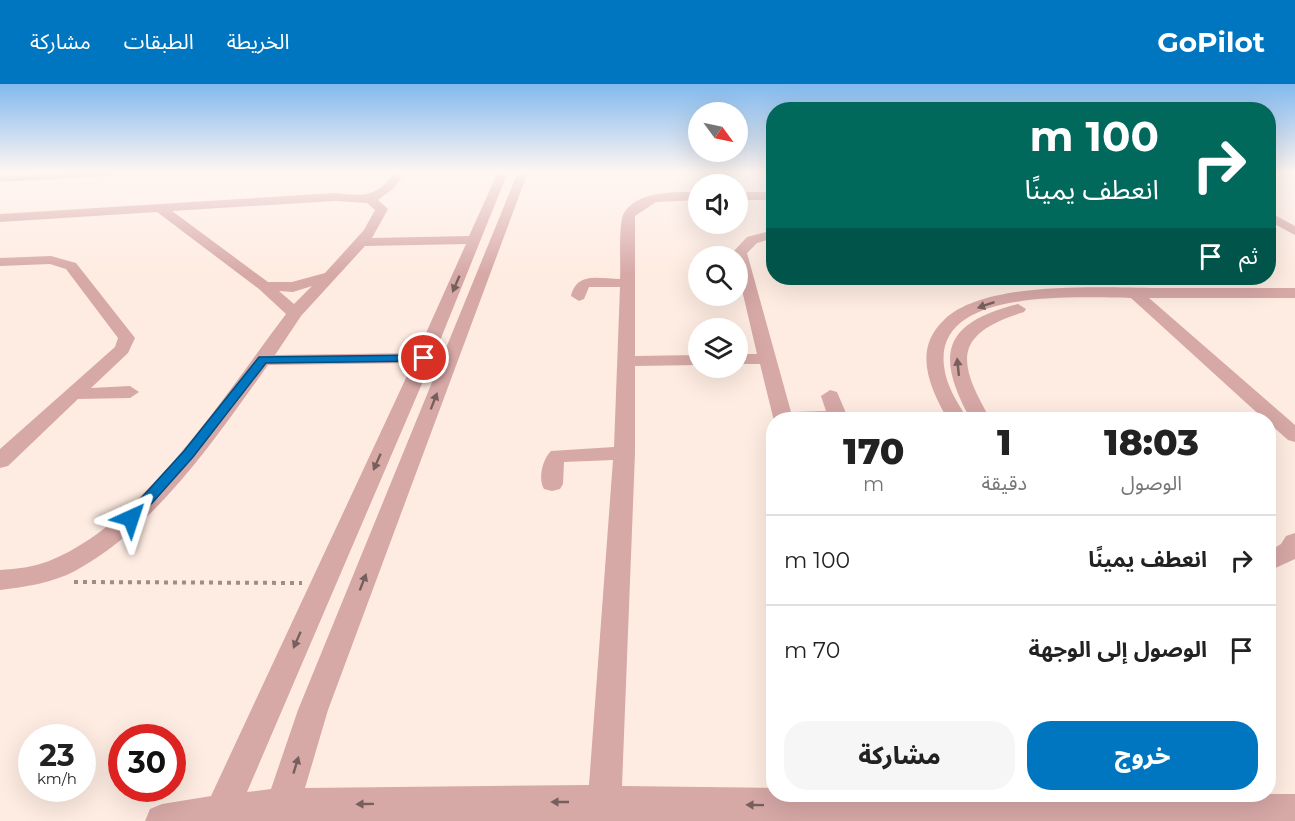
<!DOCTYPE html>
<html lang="ar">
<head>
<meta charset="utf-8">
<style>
	:root { --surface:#fff; --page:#f6f6f6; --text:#222; --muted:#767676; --line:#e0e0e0; --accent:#0076c0 }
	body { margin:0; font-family:Montserrat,"Noto Sans Arabic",sans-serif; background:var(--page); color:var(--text); direction:rtl; height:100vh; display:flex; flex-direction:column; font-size:22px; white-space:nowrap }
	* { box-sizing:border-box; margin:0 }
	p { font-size:20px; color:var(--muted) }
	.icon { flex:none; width:33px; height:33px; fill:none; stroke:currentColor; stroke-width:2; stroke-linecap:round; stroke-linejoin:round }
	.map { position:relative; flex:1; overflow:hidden; direction:ltr }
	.details { position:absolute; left:766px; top:328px; width:510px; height:390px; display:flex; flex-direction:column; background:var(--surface); border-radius:24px; box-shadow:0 6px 24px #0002; direction:rtl }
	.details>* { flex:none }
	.guide { position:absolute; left:766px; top:18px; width:510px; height:183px; border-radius:24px; box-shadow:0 6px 24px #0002; direction:rtl; background:#00695c; color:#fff; overflow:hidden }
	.needle { width:39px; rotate:123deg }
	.buttons { position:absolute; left:688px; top:18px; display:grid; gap:12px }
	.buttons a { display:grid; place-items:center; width:60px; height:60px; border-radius:50%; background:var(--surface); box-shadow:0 6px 24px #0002; font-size:30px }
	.speed { position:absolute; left:18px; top:640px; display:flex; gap:12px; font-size:30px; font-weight:700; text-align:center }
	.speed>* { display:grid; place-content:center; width:78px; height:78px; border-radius:50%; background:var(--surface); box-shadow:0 6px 24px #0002; line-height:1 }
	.speed small { font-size:15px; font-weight:400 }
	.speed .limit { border:9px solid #d22; background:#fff; color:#111 }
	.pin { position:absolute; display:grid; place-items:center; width:51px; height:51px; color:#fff; margin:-26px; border:3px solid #fff; border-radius:50%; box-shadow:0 2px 6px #0007 }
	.me { position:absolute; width:66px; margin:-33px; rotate:42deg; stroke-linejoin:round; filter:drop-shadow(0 0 4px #0008) }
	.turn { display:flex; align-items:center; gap:21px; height:126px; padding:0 18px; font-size:27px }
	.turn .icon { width:78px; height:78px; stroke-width:2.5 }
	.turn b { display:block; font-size:42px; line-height:51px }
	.then { display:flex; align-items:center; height:57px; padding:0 18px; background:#0003; gap:12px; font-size:22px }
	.eta { display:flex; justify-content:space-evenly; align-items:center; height:102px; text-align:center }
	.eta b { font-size:36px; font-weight:800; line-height:42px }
	.action { display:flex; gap:12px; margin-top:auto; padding:12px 18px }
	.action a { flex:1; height:69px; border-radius:24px; background:var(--accent); color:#fff; font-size:24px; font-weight:800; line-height:69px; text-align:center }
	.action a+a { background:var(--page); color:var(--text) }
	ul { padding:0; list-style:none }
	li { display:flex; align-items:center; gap:18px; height:90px; padding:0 18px; border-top:2px solid var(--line) }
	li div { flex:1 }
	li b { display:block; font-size:22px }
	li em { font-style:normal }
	header { display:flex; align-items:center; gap:36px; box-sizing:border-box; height:84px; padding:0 30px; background:var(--accent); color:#fff }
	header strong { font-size:28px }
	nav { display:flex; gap:33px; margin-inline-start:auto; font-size:21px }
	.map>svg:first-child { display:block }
</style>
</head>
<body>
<header>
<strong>GoPilot</strong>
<nav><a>الخريطة</a><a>الطبقات</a><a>مشاركة</a></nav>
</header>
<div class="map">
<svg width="1295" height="737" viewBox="0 0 1295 737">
	<rect width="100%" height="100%" fill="#feece2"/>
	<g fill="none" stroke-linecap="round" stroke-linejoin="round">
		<path stroke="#9b8e88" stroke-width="4" stroke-dasharray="4 5" stroke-linecap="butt" d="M74 498 302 499"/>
		<path fill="#d6a8a6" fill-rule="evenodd" d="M73 88H134L129 91 0 98V92Z
			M395 88H405L395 103 378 116 388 125 372 154 469 152 498 88H508L433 274 247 708 271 705 298 626 518 88H528L328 626 305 704 589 701 613 376 564 378 563 400 560 405 552 407 544 405C538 395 542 376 551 367L614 363 620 203H589L584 215 579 217 571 212C577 187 600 195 620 195 621 181 618 139 624 129 638 106 676 108 699 108V116L656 118 635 132V272L699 271V281L635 282V369L622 702 774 704V711L1295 710V737H145L150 725 162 720 211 712 413 279 268 281C215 355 157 442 75 487 52 499 25 503 0 506V486C16 485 34 483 49 477 143 440 227 308 286 230L259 205 157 128 0 138V130L335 109C364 112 376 114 395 88ZM335 117 367 119 375 126 364 146 325 189 292 198H268L172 127ZM466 160 417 269 275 271 301 232 365 162ZM312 202 294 220 279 207 293 208Z
			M738 108H774V116H738Z
			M1269 128 1295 142V151L1269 137Z
			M774 146V154L757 159 747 169 791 328 826 327 821 312 830 306 837 308 846 329 841 336 774 337 760 280H738V270H757L738 189V172H734L733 168 747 153Z
			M51 172 76 179 135 254 128 269 91 304 130 302 139 308 130 314 78 315 8 382 0 384V365L115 263 118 254 66 185 50 180 0 182V174Z
			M1295 204V214H1149L1295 341V358L1288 356 1269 339V336H1265L1131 214C1082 214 934 202 944 282 946 302 958 319 968 336H948C930 304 912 266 944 236 984 196 1103 204 1157 204 1203 204 1249 204 1295 204Z
			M1018 220 1026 225 1024 228C952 250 957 278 991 336H971C935 271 942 239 1018 220Z
			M1295 449V475L1269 487V467L1281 460 1286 452Z"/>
	</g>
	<defs><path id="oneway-solid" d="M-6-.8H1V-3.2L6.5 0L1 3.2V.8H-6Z" transform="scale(1.5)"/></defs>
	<g fill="#765f5d">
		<use href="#oneway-solid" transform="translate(456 200) rotate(113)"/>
		<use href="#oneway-solid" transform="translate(986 221) rotate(161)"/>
		<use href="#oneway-solid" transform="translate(958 283) rotate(-96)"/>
		<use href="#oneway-solid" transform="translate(434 317) rotate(-69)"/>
		<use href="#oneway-solid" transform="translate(377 378) rotate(114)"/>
		<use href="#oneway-solid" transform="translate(363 498) rotate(-69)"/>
		<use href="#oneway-solid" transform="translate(297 556) rotate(114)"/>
		<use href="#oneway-solid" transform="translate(296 681) rotate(-73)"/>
		<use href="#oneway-solid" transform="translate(560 718) rotate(180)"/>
		<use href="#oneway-solid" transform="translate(365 720) rotate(179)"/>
		<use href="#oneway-solid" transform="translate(755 721) rotate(-179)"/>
	</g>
	<linearGradient id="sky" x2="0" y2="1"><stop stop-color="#82b9ee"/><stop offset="0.46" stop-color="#fff6f2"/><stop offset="1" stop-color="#fff6f2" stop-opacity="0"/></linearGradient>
	<rect width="1295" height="191" fill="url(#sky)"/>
	<path fill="#0076c0" stroke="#004d7d" stroke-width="1.5" d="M424 271 428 272V277L266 279 193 373 136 437H125L123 434 184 367 259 273Z"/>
</svg>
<div class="buttons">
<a><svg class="needle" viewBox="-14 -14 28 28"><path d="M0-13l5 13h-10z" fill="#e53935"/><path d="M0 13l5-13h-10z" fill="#767676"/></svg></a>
<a><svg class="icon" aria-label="sound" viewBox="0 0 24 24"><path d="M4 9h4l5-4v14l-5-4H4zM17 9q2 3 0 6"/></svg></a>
<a><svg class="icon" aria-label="search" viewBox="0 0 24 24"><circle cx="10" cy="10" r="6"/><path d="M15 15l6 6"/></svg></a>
<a><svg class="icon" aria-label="layers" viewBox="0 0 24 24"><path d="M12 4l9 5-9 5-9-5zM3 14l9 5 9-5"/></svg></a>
</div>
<div class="speed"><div>23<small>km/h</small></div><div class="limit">30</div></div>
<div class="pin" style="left:424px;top:274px;background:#d93025"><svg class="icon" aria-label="arrive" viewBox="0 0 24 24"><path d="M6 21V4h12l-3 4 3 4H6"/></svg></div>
<svg class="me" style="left:131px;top:434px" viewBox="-20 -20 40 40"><path d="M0-17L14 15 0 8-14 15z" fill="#0076c0" stroke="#fff" stroke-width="4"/></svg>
<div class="guide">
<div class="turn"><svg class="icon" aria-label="right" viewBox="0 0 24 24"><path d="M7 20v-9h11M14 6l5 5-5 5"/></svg><div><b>100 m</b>انعطف يمينًا</div></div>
<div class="then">ثم<svg class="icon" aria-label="arrive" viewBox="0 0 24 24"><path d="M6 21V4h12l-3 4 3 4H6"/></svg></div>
</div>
<section class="details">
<div class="eta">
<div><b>18:03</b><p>الوصول</p></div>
<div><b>1</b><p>دقيقة</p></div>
<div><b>170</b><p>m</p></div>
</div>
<ul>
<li><svg class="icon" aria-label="right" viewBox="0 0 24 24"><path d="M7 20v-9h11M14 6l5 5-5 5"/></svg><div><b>انعطف يمينًا</b></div><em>100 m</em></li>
<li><svg class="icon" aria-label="arrive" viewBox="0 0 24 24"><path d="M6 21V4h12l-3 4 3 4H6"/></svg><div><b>الوصول إلى الوجهة</b></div><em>70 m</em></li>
</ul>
<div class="action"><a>خروج</a><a>مشاركة</a></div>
</section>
</div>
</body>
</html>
